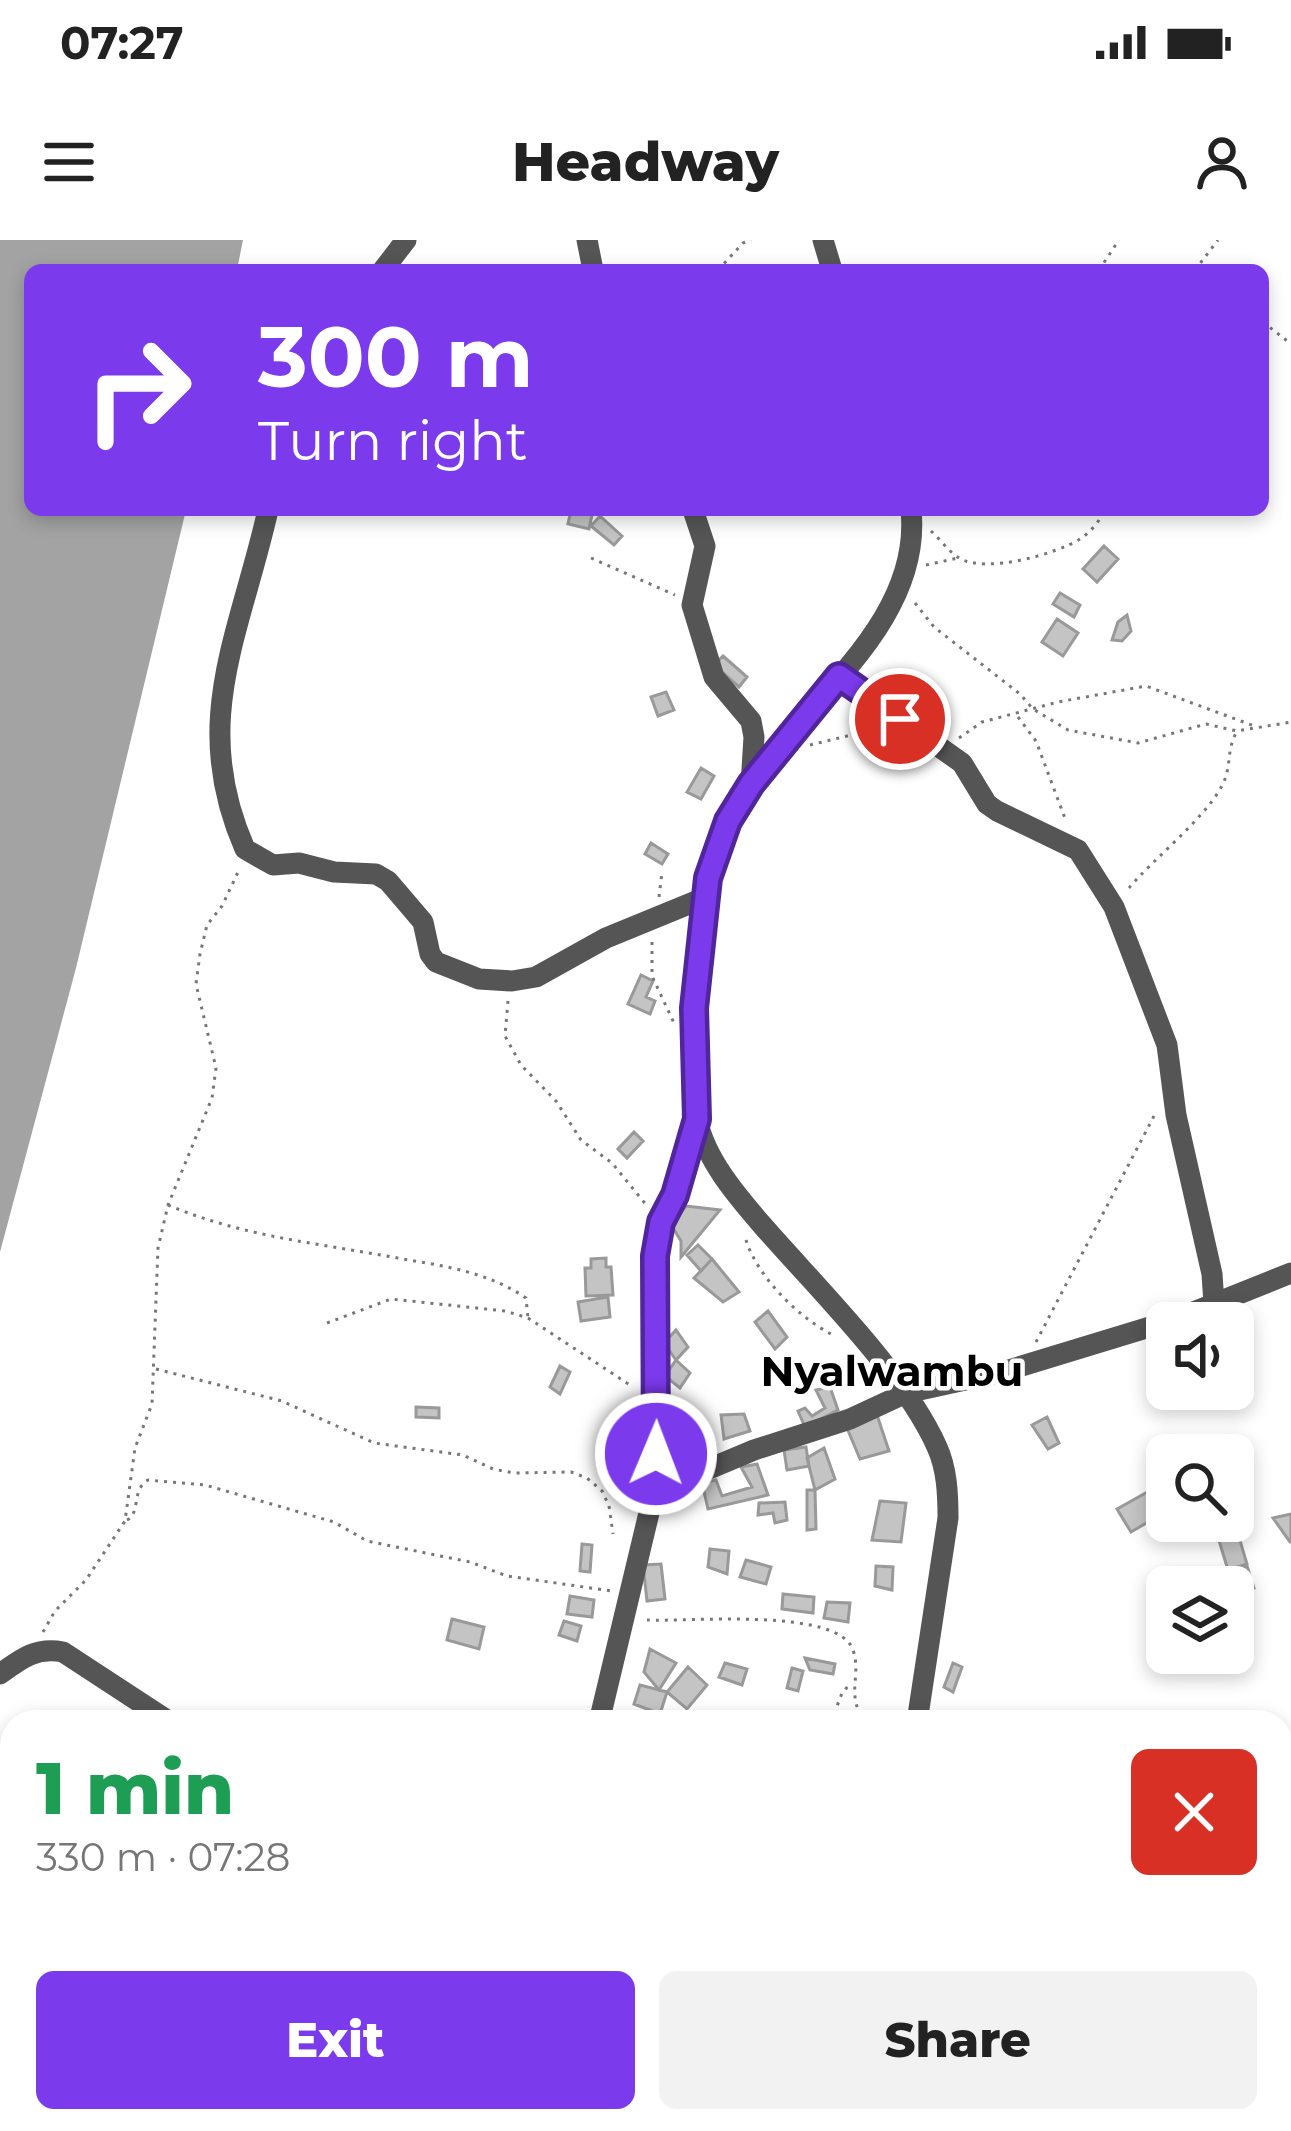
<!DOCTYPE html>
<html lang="en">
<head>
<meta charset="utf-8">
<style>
	:root { --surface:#fff; --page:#f2f2f2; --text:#222; --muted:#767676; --accent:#7c3aed }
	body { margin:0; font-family:Montserrat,sans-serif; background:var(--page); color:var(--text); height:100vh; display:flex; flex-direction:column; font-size:45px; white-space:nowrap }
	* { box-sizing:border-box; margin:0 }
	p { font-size:39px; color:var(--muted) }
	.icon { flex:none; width:66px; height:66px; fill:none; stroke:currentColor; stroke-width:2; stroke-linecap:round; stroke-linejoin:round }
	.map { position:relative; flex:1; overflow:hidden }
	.details { position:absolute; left:0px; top:1470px; width:1293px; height:423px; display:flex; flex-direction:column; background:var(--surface); border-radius:36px 36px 0 0; box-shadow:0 6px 18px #0003 }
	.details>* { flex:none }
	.banner { position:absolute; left:24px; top:24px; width:1245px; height:252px; border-radius:18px; box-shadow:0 6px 18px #0003; background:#7c3aed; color:#fff; overflow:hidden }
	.buttons { position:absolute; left:1146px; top:1062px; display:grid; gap:24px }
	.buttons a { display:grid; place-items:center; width:108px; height:108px; border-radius:18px; background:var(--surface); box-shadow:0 6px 18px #0003; font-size:60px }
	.pin { position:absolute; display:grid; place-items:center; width:102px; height:102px; color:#fff; margin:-51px; border:6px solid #fff; border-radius:50%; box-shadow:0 3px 12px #0007 }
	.me { position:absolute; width:132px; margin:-66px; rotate:1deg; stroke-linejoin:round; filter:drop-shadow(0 0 9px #0008) }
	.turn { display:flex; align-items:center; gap:42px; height:252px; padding:0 36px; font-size:54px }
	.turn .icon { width:156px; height:156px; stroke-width:2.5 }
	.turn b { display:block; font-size:84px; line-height:102px }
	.round { display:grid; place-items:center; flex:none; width:126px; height:126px; border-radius:18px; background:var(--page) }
	.headline { display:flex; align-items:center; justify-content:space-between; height:204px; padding:0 36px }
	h1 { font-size:72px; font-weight:800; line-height:90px; color:#1e9e55 }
	.cta { display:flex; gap:24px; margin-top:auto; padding:24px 36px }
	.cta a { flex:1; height:138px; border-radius:18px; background:var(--accent); color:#fff; font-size:48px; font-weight:800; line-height:138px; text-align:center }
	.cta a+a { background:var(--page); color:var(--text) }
	.status { display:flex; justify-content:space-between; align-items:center; height:84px; padding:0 60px; background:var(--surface); direction:ltr }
	.status svg { height:33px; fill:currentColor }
	header { display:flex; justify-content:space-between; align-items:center; height:156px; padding:0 36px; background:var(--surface); font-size:54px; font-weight:800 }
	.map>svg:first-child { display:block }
</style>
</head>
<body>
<div class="status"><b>07:27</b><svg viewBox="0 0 49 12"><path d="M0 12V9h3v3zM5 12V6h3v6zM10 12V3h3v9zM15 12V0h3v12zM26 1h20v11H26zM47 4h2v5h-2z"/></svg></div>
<header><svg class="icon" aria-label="menu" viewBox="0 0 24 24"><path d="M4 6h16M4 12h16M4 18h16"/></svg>Headway<svg class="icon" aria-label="person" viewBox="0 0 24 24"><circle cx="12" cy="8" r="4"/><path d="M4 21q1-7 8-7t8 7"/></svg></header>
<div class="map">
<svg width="1291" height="1891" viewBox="0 0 1291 1891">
	<rect width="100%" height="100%" fill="#fff"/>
	<path fill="#a3a3a3" d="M0 0H243L237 30H30V270H186L76 728 0 1012Z"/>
	<path fill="#c4c4c4" stroke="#999" stroke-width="3" d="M571 270 592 275 589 289 568 284Z
		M600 276 622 296 614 305 591 286Z
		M1104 306 1118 319 1097 342 1083 329Z
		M1060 353 1080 365 1074 377 1053 364Z
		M1127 375 1131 391 1122 401 1112 400 1118 382Z
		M1057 379 1078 393 1063 416 1042 402Z
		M723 416 747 437 739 447 714 425Z
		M666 452 674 470 658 476 651 457Z
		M701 528 714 536 701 559 687 552Z
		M651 603 668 614 662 624 645 614Z
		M641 735 653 741 646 757 655 761 650 774 628 764Z
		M634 892 643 901 627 918 618 909Z
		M686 966 720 970 681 1017V1001L671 985Z
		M698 1005 712 1019 701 1031 687 1015Z
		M606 1018V1027H611L613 1055 586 1056 585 1028H591V1019Z
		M712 1019 739 1052 723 1062 694 1038Z
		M608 1057 610 1077 581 1081 578 1062Z
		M768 1071 787 1097 775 1109 755 1082Z
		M676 1090 688 1107 676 1120 664 1103Z
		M676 1120 690 1133 680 1148 665 1136Z
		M560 1126 570 1132 560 1154 550 1147Z
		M830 1147 838 1170 805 1187 798 1171 805 1168 812 1176 825 1168 816 1150Z
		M416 1167 439 1168V1178L416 1177Z
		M744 1174 750 1191 724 1199 721 1175Z
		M877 1175 889 1211 860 1219 847 1188Z
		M1047 1177 1059 1203 1048 1209 1032 1185Z
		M806 1207 809 1226 787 1230 784 1210Z
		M824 1208 835 1239 815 1250 807 1218Z
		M757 1224 768 1255 708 1269 702 1243 716 1240 722 1256 752 1247 741 1227Z
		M1167 1241V1271L1131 1292 1117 1269Z
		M807 1250H815L816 1289 807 1290Z
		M880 1261 906 1263 901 1302 872 1300Z
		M785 1262 787 1280 775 1283 773 1273 758 1275 759 1263Z
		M1291 1274V1302H1290L1273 1278Z
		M1233 1277 1247 1324 1228 1330 1213 1281H1233Z
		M582 1304 592 1305 590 1332 580 1331Z
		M710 1309 729 1311 727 1334 708 1327Z
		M746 1320 771 1327 766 1344 740 1337Z
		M661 1324 665 1359 647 1361 643 1325Z
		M876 1326 893 1327 892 1350 875 1346Z
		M1247 1326 1254 1348 1233 1355V1347H1186Z
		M783 1354 814 1357 813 1373 782 1369Z
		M570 1356 594 1360 592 1377 567 1374Z
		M827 1362 850 1363 848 1382 824 1378Z
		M452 1379 484 1387 479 1409 447 1400Z
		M564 1381 581 1386 577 1401 559 1395Z
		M650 1409 676 1423 659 1450 644 1432Z
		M805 1418 835 1424 833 1434 810 1430Z
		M725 1423 747 1429 742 1445 719 1437Z
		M953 1423 962 1427 953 1452 944 1447Z
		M688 1427 707 1445 687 1469 667 1452Z
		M792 1428 803 1431 798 1451 787 1448Z
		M640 1445 667 1452 660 1474 634 1464Z
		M617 1881H677L672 1891H636Z
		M796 1881H842L843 1882 829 1891H802Z"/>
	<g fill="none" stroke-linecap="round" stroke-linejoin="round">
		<path stroke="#777" stroke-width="3" stroke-dasharray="3 6" stroke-linecap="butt" d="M718 30 743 3 751 0
			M1099 30 1119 0
			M1195 30 1218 0
			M1263 82 1291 104
			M931 291C940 299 949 312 959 318 986 334 1056 314 1080 299 1091 292 1100 280 1105 270
			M591 318 675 355
			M926 325 958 318
			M915 363 934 387 1020 454 1033 469 1068 490 1138 503 1206 484 1237 491 1291 482
			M1018 477 1036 501 1066 581
			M959 498 982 482 1058 462 1146 446 1257 487
			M810 505 876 489
			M1129 648C1153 619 1213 572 1225 539 1231 522 1227 511 1236 493
			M659 657 662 632
			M652 702V736L674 783
			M508 761 505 796 521 825 556 861 581 900 612 923 648 967
			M168 965C243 997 324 1004 403 1019 445 1026 490 1033 526 1058L528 1078
			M746 1000C757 1036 798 1077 831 1094
			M327 1083 391 1059 505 1071 528 1078 633 1147
			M1036 1102 1154 876
			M156 1129 282 1161 374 1203 463 1215 493 1229 514 1233 571 1232 587 1238 602 1251 609 1266 613 1294
			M127 1280C141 1273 131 1250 148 1240L205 1245 334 1282 367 1301 470 1322 507 1336 612 1351
			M647 1380C687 1382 839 1367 853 1410 862 1436 845 1454 865 1482
			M43 1392 55 1371 86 1340 125 1281 135 1208 152 1164 158 1008 168 965 212 858 216 828 196 744 200 714 207 685 222 666 240 628
			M831 1482 842 1453 851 1443
			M0 1806 12 1810
			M173 1881 196 1891
			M340 1891 357 1881"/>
		<path stroke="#555" stroke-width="21" d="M587 0 593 30
			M823 0 832 30
			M383 30 406 0
			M268 270C240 395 189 482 245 609L273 625 299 623 334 632 376 634 388 641 423 682 430 714 436 722 479 739 512 741 536 737 606 698 706 657
			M693 270 705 306 692 365 714 437 751 481 754 497 751 545
			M911 270C924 397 775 478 727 583 694 656 695 746 696 824 696 841 693 862 697 879 705 919 737 956 763 986 817 1048 904 1133 937 1207 947 1229 948 1254 948 1278L917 1482
			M839 436 962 523 987 564 997 571 1078 610 1114 667 1167 805 1176 875 1212 1034 1214 1064
			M654 1252 754 1210 850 1179 906 1153 1002 1132 1176 1079 1291 1033
			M0 1434C22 1418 36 1407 63 1412L170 1482
			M599 1482 654 1252 658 1187 653 1102 655 1016 661 982 675 955 697 879
			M495 1891 498 1881
			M895 1891 897 1881"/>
	</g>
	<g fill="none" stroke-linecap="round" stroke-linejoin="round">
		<defs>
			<path id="route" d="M656 1214 655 1016 661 982 675 955 697 879 694 768 708 638 728 581 751 544 839 436 900 479"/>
		</defs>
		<use href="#route" stroke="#51269a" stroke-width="30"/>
		<use href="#route" stroke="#7c3aed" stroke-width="21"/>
	</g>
	<g text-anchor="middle" stroke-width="9" stroke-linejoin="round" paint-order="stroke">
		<g font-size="42" font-weight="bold" fill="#000" stroke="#fff">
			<text x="892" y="1146">Nyalwambu</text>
		</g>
	</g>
</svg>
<div class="buttons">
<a><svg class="icon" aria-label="sound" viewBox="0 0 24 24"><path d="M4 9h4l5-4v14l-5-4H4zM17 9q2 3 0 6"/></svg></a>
<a><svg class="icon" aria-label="search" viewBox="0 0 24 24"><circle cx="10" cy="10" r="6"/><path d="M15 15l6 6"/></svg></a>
<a><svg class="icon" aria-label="layers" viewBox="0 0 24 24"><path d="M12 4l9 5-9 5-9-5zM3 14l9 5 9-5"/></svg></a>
</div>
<div class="pin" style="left:900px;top:479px;background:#d93025"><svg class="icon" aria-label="arrive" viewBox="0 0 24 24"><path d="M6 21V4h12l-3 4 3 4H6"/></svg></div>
<svg class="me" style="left:656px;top:1214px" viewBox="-20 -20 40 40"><circle r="17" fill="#7c3aed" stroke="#fff" stroke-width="3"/><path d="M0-11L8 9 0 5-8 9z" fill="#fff"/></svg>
<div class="banner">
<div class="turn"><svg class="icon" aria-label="right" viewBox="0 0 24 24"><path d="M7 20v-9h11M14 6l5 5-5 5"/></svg><div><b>300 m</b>Turn right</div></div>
</div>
<section class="details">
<div class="headline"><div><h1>1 min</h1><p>330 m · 07:28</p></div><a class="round" style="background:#d93025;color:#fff"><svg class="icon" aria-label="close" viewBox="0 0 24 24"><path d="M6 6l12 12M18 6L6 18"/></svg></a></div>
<div class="cta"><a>Exit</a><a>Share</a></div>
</section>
</div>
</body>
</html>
